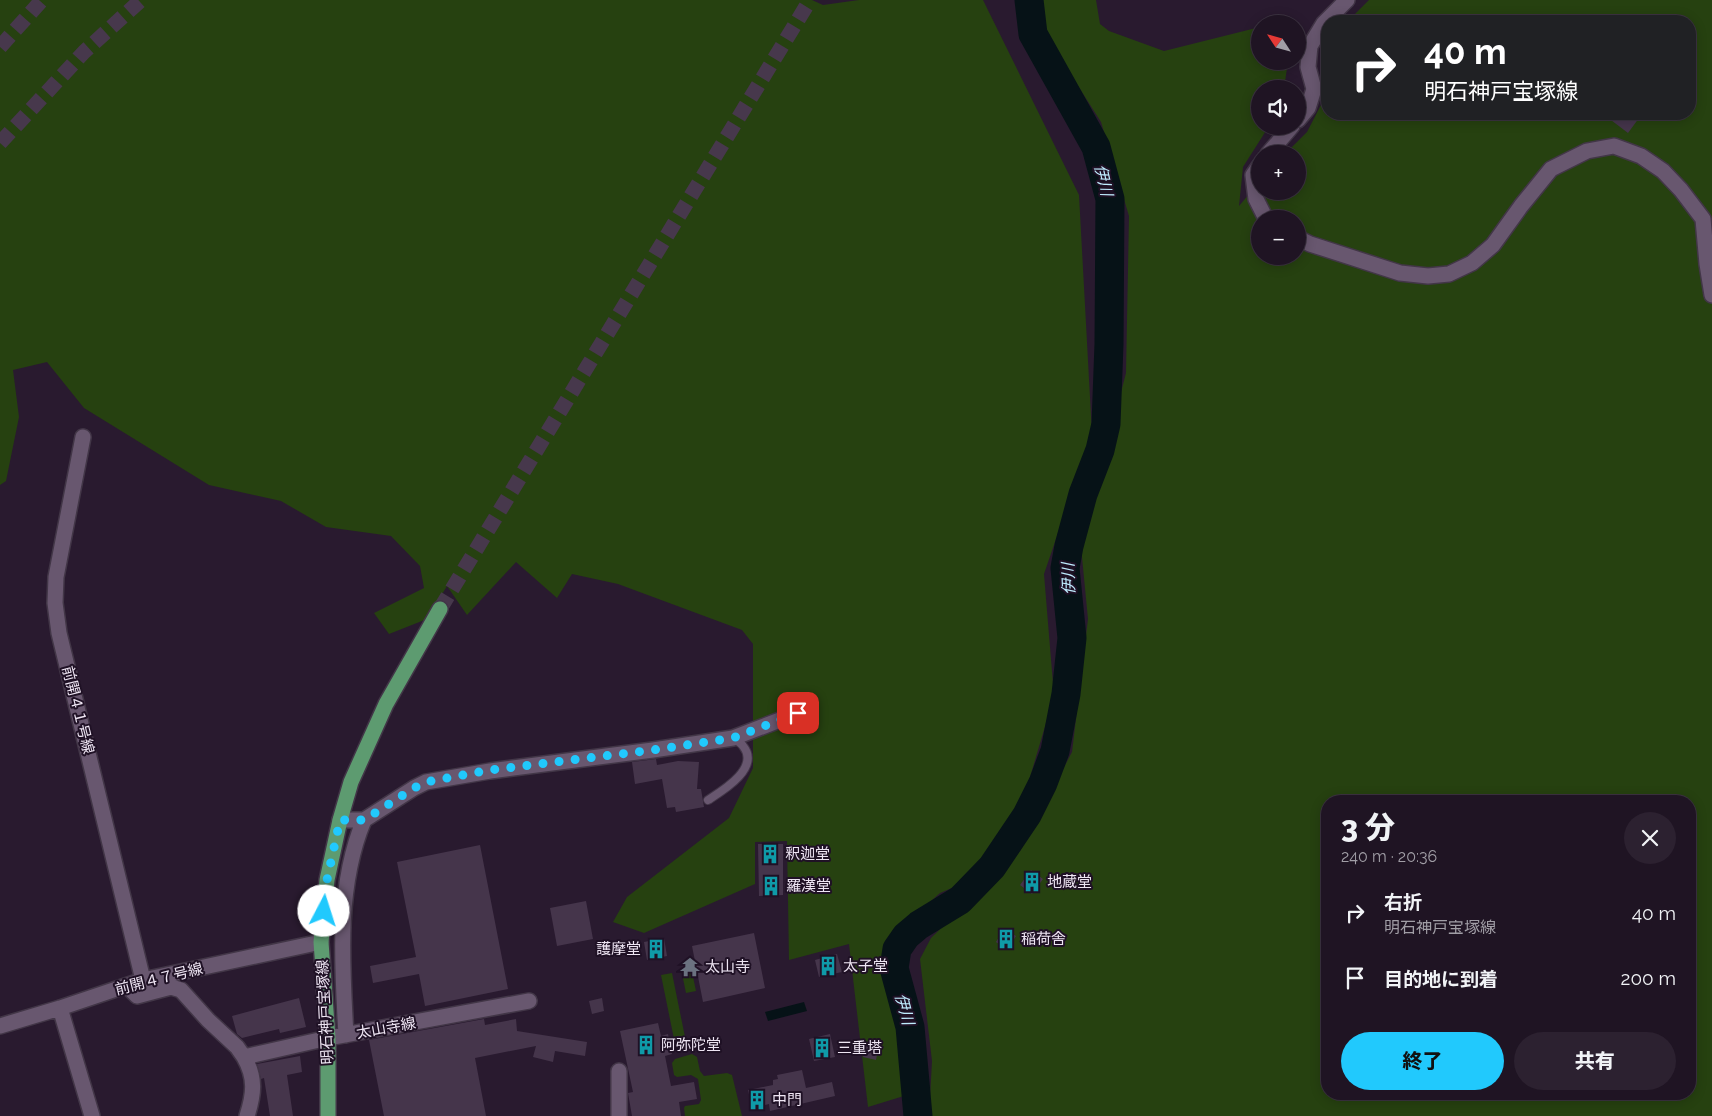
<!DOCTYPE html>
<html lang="ja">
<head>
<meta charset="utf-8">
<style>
	:root { --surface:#1f1423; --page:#2c2130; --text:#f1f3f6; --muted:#a19ea6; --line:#3c3341; --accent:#21c9fd }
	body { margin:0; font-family:Raleway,"Noto Sans JP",sans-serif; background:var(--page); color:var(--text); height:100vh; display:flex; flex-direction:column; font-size:19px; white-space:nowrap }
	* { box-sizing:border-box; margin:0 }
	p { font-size:16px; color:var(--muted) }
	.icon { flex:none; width:28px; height:28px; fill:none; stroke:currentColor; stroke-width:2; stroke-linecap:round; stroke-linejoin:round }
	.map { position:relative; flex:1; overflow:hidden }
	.details { position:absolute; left:1321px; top:795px; width:375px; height:305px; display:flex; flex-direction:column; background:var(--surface); border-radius:20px; box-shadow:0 2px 12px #0003,0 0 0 1px var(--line) }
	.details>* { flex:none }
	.top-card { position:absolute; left:1321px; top:15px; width:375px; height:105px; border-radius:20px; box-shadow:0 2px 12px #0003,0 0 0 1px var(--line); background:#202124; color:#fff; overflow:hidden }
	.needle { width:32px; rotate:306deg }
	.buttons { position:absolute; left:1251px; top:15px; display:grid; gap:10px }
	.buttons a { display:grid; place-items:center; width:55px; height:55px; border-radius:50%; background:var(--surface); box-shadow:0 2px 12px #0003,0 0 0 1px var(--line); font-size:25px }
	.pin { position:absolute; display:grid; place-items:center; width:42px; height:42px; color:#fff; margin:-21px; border-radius:10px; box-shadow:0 2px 8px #0006 }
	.me { position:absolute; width:55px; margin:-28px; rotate:5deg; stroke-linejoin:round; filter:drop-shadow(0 0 4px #0008) }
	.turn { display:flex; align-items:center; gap:18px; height:105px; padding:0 20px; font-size:22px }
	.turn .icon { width:65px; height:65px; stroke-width:2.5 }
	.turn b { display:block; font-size:35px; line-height:42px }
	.round { display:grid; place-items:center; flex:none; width:52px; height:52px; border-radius:26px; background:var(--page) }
	.head { display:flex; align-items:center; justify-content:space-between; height:85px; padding:0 20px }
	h1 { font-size:30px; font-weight:800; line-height:38px }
	.action { display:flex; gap:10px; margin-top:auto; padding:10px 20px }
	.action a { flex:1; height:58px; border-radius:30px; background:var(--accent); color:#111; font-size:20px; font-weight:800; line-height:58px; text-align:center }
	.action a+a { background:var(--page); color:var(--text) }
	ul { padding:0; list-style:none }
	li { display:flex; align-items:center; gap:15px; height:65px; padding:0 20px }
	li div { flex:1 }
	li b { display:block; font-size:19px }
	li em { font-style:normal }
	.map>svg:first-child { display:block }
</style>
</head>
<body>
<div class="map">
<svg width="1712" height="1116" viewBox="0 0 1712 1116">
	<rect width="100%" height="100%" fill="#291a2f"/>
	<path fill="#264110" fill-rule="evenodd" d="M0 0H812L823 5 859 0H983L1079 195 1092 434 1044 574 1054 696 1025 794 1006 828 966 882 940 893 885 942 906 1027 907 1095 868 1107 849 944 789 960 787 841 755 842V884L644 933 613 922 627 897 729 818 753 768V644L742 630 618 584 572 574 557 598 516 562 467 615 447 586 427 619 389 634 374 613 424 588 420 566 391 536 326 527 281 501 209 485 84 408 47 362 13 370 19 417 6 481 0 485Z
		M1038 0H1096L1100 24 1109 31 1164 51 1260 27V61H1288L1284 89H1260V126H1269L1243 167 1239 206 1260 181V191H1298V154H1285L1307 132 1324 99 1322 58 1327 46 1328 114H1690V21H1348L1369 0H1712V1116H929L932 1061 920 959 931 938 1020 851 1072 752 1088 619 1081 547 1126 373 1129 216 1101 122 1043 31ZM1260 219H1298V256H1260ZM1328 801H1690V1094H1328Z
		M691 967 696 991 686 993 681 969Z
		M672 973 685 1037 674 1039 661 975Z
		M692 1054 697 1057 700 1071 704 1076 727 1073 732 1075 742 1116H685L684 1108 685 1106 699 1104 701 1100 698 1079 691 1075 677 1077 674 1075 672 1063 675 1059Z"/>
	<path fill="#061217" d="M804 1002 807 1011 768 1021 765 1012Z"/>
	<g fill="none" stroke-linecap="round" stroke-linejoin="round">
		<path stroke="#061217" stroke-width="29" d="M918 1116 910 1027 894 968 897 949 906 936 919 925 960 900 992 867 1027 815 1043 783 1055 751 1066 694 1072 638 1065 568 1069 546 1083 494 1100 450 1106 424 1109 344 1110 199 1096 147 1033 34 1029 0"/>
	</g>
	<path fill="#45354b" d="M1603 114H1642L1628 133Z
		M656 759 657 765 678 761 699 762 697 789H701L704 807 676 812 675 807 667 808 662 779 635 784 632 762Z
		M758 844H783V895L759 896Z
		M480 845 508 989 425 1006 419 974 373 983 370 966 416 957 397 862Z
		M1031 870 1043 879 1032 894 1020 885Z
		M586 901 593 939 557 946 550 908Z
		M1004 929 1016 936 1007 950 996 942Z
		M754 933 765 988 703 1002 692 946Z
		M664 938 667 956 647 960 644 942Z
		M837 954 842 972 819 977 815 960Z
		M299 998 306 1027 280 1033 279 1029 242 1038 237 1034 232 1016Z
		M602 998 604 1011 592 1014 589 1001Z
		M484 1019 485 1025 516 1019 517 1031 587 1042 585 1056 555 1051 553 1062 533 1057 536 1046 475 1058 486 1116H384L369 1040Z
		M658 1023 661 1036 668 1034 672 1054 665 1056 671 1086 694 1082 697 1099 679 1102 681 1116H632L628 1093 633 1092 620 1031Z
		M830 1034 835 1057 814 1061 809 1039Z
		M867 1042 879 1045 876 1060 863 1057Z
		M300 1056 302 1072 287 1075 293 1116H270L264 1078 261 1079 257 1064Z
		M802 1070 806 1088 832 1082 835 1096 770 1111 769 1104 752 1108 748 1090 773 1085V1080L778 1079 777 1075Z"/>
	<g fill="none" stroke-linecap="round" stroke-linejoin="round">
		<path stroke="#47384c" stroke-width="15" stroke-dasharray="15 8" stroke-linecap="butt" d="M440 609 810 0"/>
		<path stroke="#47384c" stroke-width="15" stroke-dasharray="15 8" stroke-linecap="butt" d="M0 47 42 0
			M0 143 84 52 141 0"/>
		<defs>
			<path id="lane" d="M708 800C722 791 761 768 743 746 741 743 736 740 734 738"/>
			<path id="street" d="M83 437 56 577 55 603 59 633 143 980
				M340 820H364L414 788 426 782 490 771 653 750 733 738 798 713
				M127 986 137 996 171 987 181 990 208 1020 237 1047 244 1057 328 1038 529 1001
				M60 1008 92 1116
				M0 1026 60 1008 143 980 321 942
				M346 1035C342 964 336 887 364 820
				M244 1057C256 1078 254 1094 247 1116
				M619 1071V1116"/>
			<path id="secondary" d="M1298 120 1308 108 1314 89 1308 67 1310 46 1324 23 1347 0
				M1268 154 1292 126
				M1260 165 1253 175 1256 199 1266 219
				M1298 238 1310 244 1400 273 1428 276 1449 274 1472 263 1493 245 1521 206 1551 169 1587 151 1614 146 1641 156 1663 171 1681 190 1703 219 1707 264 1712 295"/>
			<path id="primary" d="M328 1116V1038L321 942 327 880 340 820 351 782 386 704 440 609"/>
		</defs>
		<use href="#lane" stroke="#423647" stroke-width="10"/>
		<use href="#street" stroke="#423647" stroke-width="18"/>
		<use href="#secondary" stroke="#423647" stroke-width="18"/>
		<use href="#primary" stroke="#423647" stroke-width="18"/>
		<use href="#lane" stroke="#68576f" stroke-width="8"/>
		<use href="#street" stroke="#68576f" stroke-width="15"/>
		<use href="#secondary" stroke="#68576f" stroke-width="15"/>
		<use href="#primary" stroke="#5d9b70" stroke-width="15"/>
	</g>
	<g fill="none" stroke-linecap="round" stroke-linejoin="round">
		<path stroke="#21c9fd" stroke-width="9" stroke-dasharray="0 16.2" d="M324 911 327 880 340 820H364L414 788 426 782 490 770 653 750 733 738 798 713"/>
	</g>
	<defs>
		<symbol id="building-bare" viewBox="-9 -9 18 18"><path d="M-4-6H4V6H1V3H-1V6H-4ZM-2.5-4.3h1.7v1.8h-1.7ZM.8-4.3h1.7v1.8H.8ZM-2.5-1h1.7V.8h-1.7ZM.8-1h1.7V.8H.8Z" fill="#0f9aa8" stroke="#1f1125" stroke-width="2.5" paint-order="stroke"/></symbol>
		<symbol id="temple-bare" viewBox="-9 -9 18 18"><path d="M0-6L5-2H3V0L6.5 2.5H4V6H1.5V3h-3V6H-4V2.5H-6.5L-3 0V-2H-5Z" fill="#6b7280" stroke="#1f1125" stroke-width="2.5" paint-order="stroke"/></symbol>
	</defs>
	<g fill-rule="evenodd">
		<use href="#building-bare" x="756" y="840" width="28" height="28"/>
		<use href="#building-bare" x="1018" y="868" width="28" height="28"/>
		<use href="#building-bare" x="757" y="872" width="28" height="28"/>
		<use href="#building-bare" x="992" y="925" width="28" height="28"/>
		<use href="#building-bare" x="642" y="935" width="28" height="28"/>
		<use href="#building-bare" x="814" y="952" width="28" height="28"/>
		<use href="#temple-bare" x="676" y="953" width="28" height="28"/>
		<use href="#building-bare" x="632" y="1031" width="28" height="28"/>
		<use href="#building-bare" x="808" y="1034" width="28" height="28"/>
		<use href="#building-bare" x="743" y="1086" width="28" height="28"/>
	</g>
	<g text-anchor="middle" stroke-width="4" stroke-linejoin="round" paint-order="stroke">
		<g font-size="15" fill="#eee5f3" stroke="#1f1125">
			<text transform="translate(78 710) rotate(76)" y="5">前開４１号線</text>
			<text transform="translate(159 979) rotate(-14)" y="5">前開４７号線</text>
			<text transform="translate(325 1012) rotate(-93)" y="5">明石神戸宝塚線</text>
			<text transform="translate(386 1028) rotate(-10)" y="5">太山寺線</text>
		</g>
		<g font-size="15" fill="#eee5f3" stroke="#1f1125" text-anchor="start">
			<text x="785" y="859">釈迦堂</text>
			<text x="1047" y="887">地蔵堂</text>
			<text x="786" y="891">羅漢堂</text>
			<text x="1021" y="944">稲荷舎</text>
			<text x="641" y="954" text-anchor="end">護摩堂</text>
			<text x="843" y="971">太子堂</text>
			<text x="705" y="972">太山寺</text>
			<text x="661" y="1050">阿弥陀堂</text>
			<text x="837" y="1053">三重塔</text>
			<text x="772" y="1105">中門</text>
		</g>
		<g font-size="16" font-style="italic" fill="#bfedff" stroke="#1f1125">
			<text transform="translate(1104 180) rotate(77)" y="6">伊川</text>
			<text transform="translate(1068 579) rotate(-92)" y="6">伊川</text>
			<text transform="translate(905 1009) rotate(75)" y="6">伊川</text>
		</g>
	</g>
</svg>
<div class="buttons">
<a><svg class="needle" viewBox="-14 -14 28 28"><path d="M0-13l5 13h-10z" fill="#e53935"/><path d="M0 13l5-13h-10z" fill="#a19ea6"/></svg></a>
<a><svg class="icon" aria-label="sound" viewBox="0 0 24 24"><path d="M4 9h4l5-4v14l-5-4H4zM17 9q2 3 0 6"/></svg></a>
<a>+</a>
<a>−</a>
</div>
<div class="pin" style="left:798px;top:713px;background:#d93025"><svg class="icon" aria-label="arrive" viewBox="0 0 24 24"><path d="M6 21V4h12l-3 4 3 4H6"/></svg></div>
<svg class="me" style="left:324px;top:911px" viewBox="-20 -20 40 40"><circle r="19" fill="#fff"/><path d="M0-13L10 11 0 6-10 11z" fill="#21c9fd"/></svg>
<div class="top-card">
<div class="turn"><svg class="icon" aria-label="right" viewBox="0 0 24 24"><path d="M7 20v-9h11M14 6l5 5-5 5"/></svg><div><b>40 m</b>明石神戸宝塚線</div></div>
</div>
<section class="details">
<div class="head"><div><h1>3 分</h1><p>240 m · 20:36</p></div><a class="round"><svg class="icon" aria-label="close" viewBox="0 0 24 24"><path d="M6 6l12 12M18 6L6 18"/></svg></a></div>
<ul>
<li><svg class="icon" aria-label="right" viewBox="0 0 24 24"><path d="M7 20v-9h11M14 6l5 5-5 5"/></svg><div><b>右折</b><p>明石神戸宝塚線</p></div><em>40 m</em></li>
<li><svg class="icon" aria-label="arrive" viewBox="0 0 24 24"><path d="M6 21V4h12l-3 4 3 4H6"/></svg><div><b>目的地に到着</b></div><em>200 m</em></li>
</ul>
<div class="action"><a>終了</a><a>共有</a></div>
</section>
</div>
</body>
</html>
